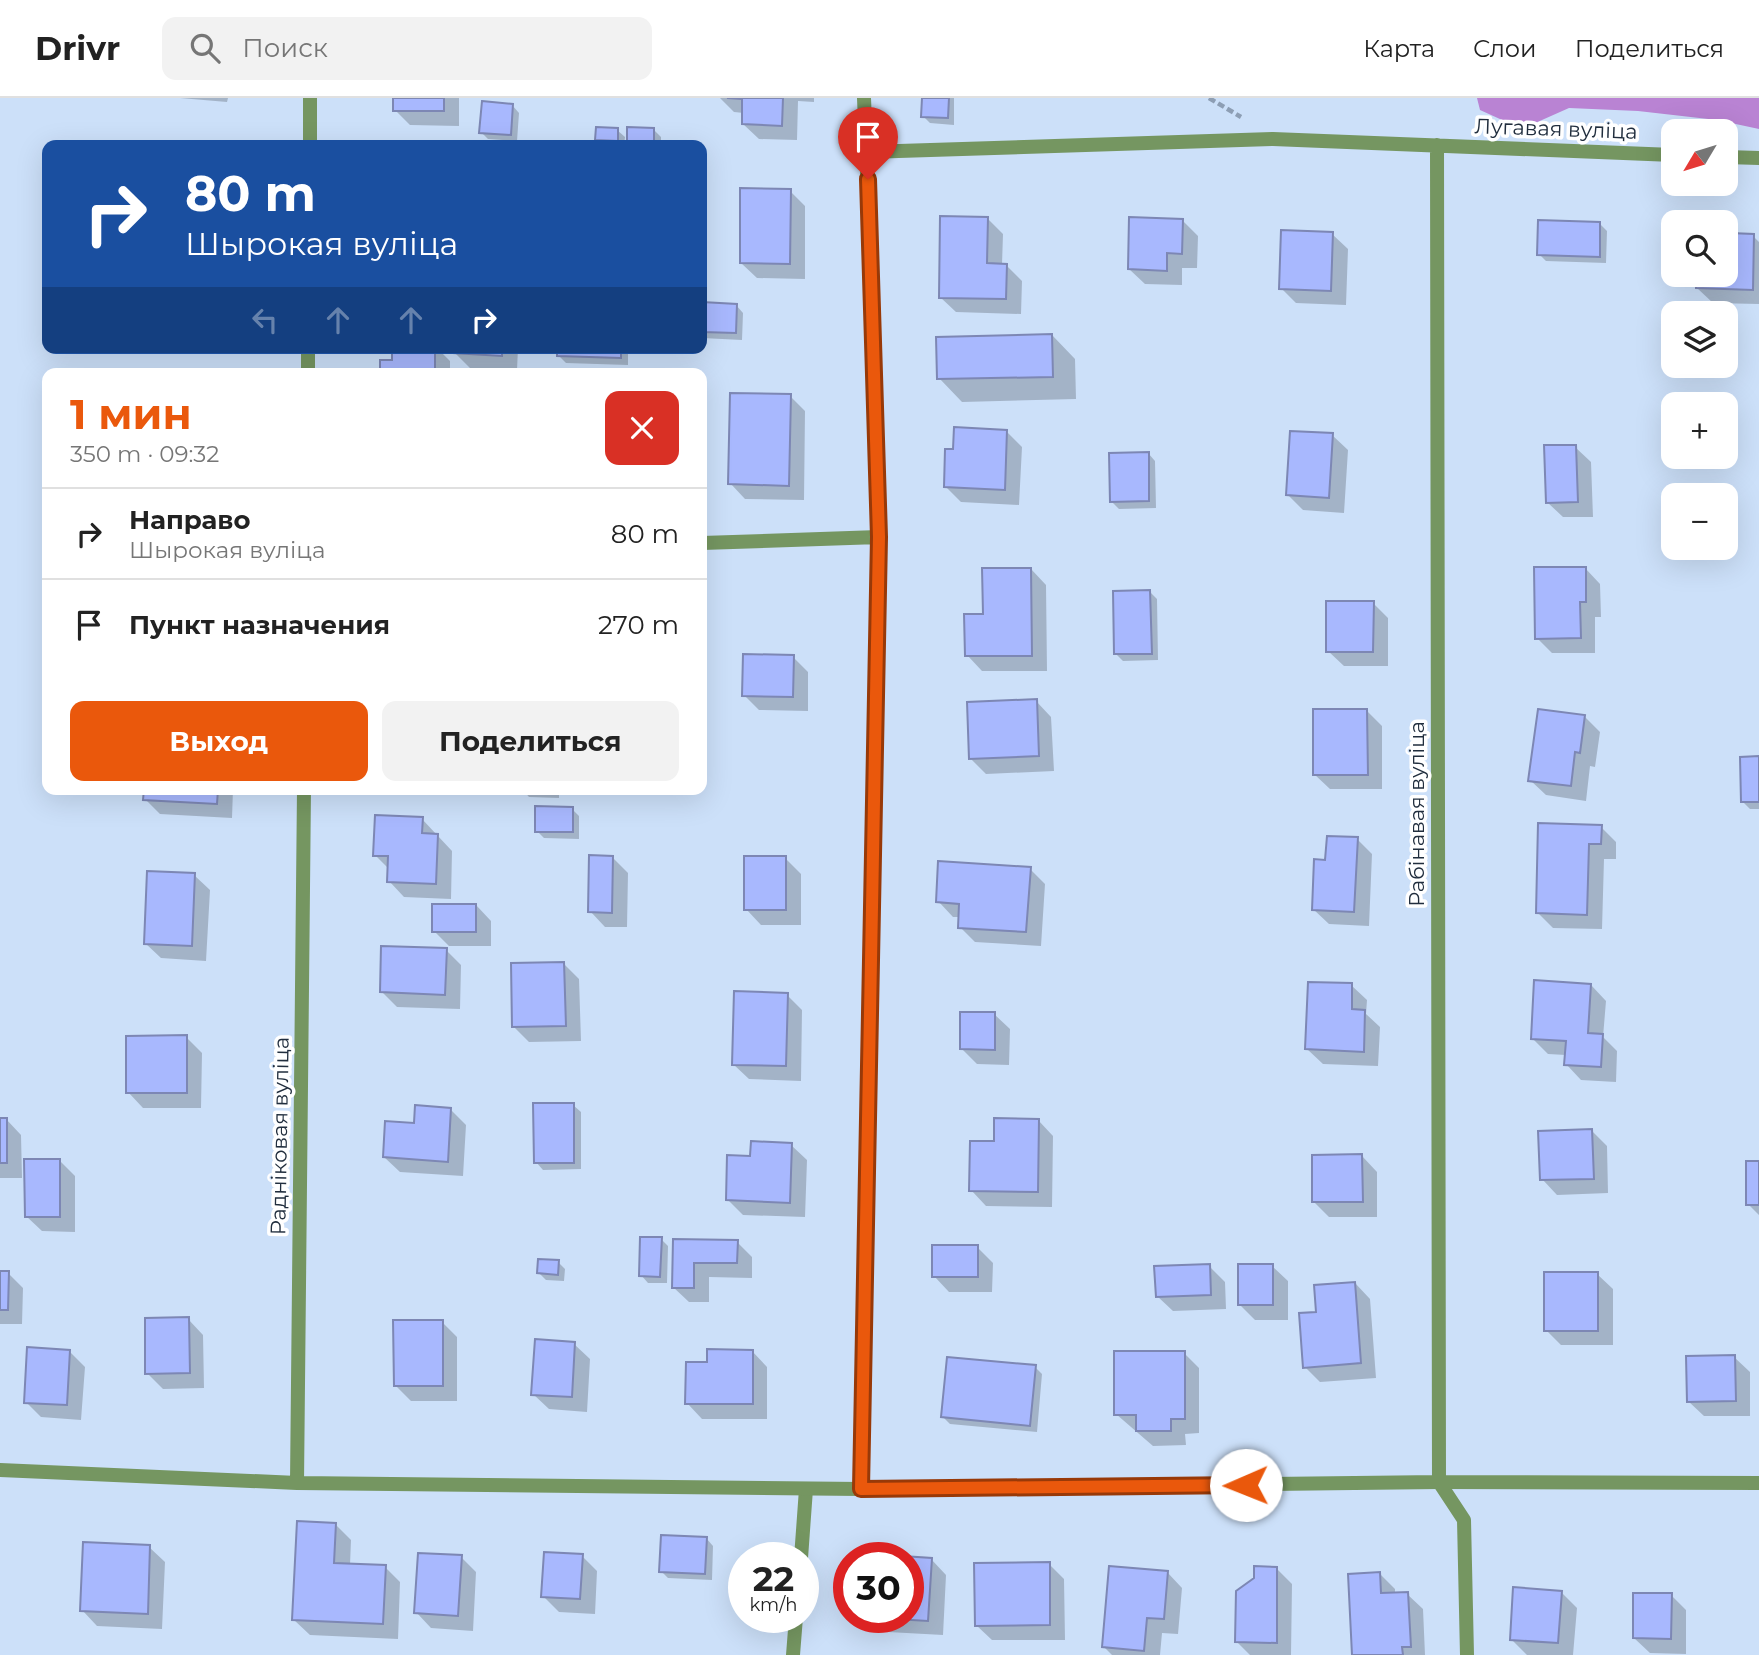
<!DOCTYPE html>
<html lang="ru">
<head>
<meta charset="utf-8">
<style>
	:root { --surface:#fff; --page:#f2f2f2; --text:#222; --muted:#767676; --line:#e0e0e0; --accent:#ea580c }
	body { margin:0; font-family:Montserrat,sans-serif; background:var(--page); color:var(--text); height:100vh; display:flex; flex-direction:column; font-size:26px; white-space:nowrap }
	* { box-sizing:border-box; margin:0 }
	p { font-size:23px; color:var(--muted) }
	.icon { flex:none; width:38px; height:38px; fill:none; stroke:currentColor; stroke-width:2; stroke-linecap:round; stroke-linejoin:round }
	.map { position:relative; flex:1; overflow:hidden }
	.details { position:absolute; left:42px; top:270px; width:665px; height:427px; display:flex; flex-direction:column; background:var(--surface); border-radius:14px; box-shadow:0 7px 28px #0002 }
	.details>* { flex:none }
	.top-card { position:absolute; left:42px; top:42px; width:665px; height:214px; border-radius:14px; box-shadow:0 7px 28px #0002; background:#1a4fa0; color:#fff; overflow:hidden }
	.needle { width:46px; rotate:232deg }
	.buttons { position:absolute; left:1661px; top:21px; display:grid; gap:14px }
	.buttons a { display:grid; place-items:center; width:77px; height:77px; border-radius:14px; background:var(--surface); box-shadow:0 7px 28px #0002; font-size:35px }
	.speed { position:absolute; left:728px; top:1444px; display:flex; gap:14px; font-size:35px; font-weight:700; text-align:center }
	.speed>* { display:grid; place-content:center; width:91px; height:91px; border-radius:50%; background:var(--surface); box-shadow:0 7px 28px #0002; line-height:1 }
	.speed small { font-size:18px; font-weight:400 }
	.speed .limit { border:10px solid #d22; background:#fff; color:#111 }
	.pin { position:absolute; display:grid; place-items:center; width:60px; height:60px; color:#fff; margin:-72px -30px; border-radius:50% 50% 50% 0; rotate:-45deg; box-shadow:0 0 7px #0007 }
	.pin .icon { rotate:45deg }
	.me { position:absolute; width:77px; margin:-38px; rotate:269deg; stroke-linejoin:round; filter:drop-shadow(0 0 5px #0008) }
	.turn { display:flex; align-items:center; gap:24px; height:147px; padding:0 28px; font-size:32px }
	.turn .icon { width:91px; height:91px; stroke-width:2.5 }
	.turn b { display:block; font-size:49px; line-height:60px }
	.lanes { display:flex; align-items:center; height:66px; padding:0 28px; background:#0003; justify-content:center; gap:35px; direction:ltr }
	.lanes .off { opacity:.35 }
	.round { display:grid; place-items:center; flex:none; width:74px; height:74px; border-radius:14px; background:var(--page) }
	.headline { display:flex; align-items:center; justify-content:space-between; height:119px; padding:0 28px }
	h1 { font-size:42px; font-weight:700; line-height:52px; color:var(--accent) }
	.primary-button { display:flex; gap:14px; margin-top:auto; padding:14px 28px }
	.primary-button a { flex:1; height:80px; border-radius:14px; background:var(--accent); color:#fff; font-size:28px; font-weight:700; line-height:80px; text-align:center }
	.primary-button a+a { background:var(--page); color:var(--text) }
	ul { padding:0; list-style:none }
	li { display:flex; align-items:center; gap:21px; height:91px; padding:0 28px; border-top:2px solid var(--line) }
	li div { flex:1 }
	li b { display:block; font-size:26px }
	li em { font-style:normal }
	header { display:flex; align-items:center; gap:42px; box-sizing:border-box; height:98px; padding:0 35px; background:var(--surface); border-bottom:2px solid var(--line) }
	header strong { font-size:33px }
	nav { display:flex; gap:38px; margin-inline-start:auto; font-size:24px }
	.search { width:490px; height:63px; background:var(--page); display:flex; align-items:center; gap:18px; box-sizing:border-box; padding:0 24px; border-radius:14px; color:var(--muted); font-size:26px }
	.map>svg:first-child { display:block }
</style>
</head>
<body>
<header>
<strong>Drivr</strong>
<div class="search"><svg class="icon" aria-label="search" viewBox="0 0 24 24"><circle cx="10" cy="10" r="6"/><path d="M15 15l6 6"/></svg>Поиск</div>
<nav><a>Карта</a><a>Слои</a><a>Поделиться</a></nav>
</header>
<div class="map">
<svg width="1759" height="1557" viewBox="0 0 1759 1557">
	<rect width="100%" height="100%" fill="#cce0f9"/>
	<path fill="#b983d3" d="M1477 0H1759V31L1717 22 1638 13 1569 10 1522 31 1480 12Z"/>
	<path fill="#0003" d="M180 0H228L227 4Z
		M395 0H459V28L410 27 395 12Z
		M720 0H814V4L798 3 797 42 759 41 743 26 744 15 734 14Z
		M923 0H954V27L930 25 923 18Z
		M512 7 519 15 517 43 488 41 481 34Z
		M617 32 625 39 624 47H603L597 41Z
		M654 32 661 39V47H633L628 43Z
		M790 93 805 108V181L757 180 741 165Z
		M988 121 1003 136 1002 167H1006L1022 183 1021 216 956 214 940 199Z
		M1183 123 1198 138 1197 170H1182V187L1145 186 1129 171Z
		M1726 125 1730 126 1742 138H1753L1759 144V206L1713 205 1697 190 1698 177H1726Z
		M1600 126 1607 133 1606 165 1546 163 1539 156Z
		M1332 136 1348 151 1346 207 1296 205 1281 190Z
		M702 206 736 207 743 215 742 242 702 240Z
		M1052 237 1075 261 1076 301 962 304 939 280Z
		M394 250H437L450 263V275H382L394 264Z
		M455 250H518L517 272 470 270 455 255Z
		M559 250H628V267L566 265 558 257Z
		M790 298 805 313 804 402 745 401 730 385Z
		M1006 333 1022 349 1019 407 961 404 946 389 955 353Z
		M1332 337 1348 352 1344 415 1303 412 1288 397Z
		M1575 349 1591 364 1593 419H1563L1547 404Z
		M1148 355 1155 363 1156 410 1119 411 1112 404Z
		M1585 470 1600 486 1601 519H1595V555H1552L1537 540Z
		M1031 471 1046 487 1047 573H982L967 557 984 517Z
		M1150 494 1157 501 1158 562 1123 563 1116 556Z
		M1373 505 1388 520V568H1344L1328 553Z
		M793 559 808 574V613L759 612 744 597Z
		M1036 603 1051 619 1054 673 986 676 970 660Z
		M1367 613 1382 628V691H1330L1314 676Z
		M1585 619 1600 634 1595 669 1590 668 1586 703 1546 697 1530 682Z
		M1759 660V711H1750L1743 704Z
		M145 691H233L232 720 160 716 145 701Z
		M522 691H559V700L529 699Z
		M572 711 579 718V741L544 740 537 733Z
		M422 721 452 753 451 801 404 799 389 783 390 772 375 757Z
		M1601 729 1616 744V761H1604L1602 831 1553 830 1537 814Z
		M1357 741 1372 756 1369 828 1329 826 1313 811 1327 763Z
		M612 759 628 775 627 829H605L590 813Z
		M785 760 801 776V827H761L746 811Z
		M1030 771 1045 786 1041 848 975 844 960 829V819H953L938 803Z
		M194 777 210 792 206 863 161 860 145 845Z
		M476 807 491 823V848H449L434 833Z
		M446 852 461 867 460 911 397 909 381 893Z
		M564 866 579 881 581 943 529 944 514 929Z
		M1351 887 1367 902 1366 916 1380 929 1378 968 1323 966 1307 951Z
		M1591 887 1606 903 1603 939 1617 953 1616 984 1581 982 1566 966V957L1548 956 1533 941Z
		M787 897 802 912 801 983 749 981 733 966Z
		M994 916 1010 931 1009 967 977 966 962 951Z
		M186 939 202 955 201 1010H143L128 994Z
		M573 1007 581 1014V1071L543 1072 536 1064Z
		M450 1011 466 1027 463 1078 400 1074 384 1059 416 1027Z
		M0 1021H6L21 1037 22 1080H0Z
		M1038 1022 1053 1038 1052 1109 986 1108 971 1092 996 1045Z
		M1592 1033 1607 1048 1608 1095 1557 1097 1542 1081Z
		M791 1047 807 1062 805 1119 743 1117 727 1101Z
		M1362 1058 1377 1074V1119H1329L1314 1104Z
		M59 1062 75 1078V1134L42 1133 26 1118Z
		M1759 1065V1117L1748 1106Z
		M661 1141 668 1148 667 1185H648L641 1177Z
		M674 1143 737 1144 752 1159V1180L709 1179V1204H689L673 1189Z
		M977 1149 993 1165 992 1194H949L934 1178Z
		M558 1164 565 1171 564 1183 546 1182 539 1175Z
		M1209 1168 1225 1184 1226 1211 1173 1213 1157 1198Z
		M1272 1168 1288 1183V1222H1255L1239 1206Z
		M0 1175H8L23 1190 22 1226H0Z
		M1597 1176 1613 1191V1247H1561L1546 1232Z
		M1355 1185 1370 1201 1376 1280 1320 1284 1305 1269 1318 1215Z
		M188 1221 203 1237 204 1290 163 1291 147 1275Z
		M442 1224 457 1239V1303H411L396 1288Z
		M574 1246 590 1261 587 1314 549 1311 533 1296Z
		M69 1253 85 1269 81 1322 41 1319 26 1304Z
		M752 1253 767 1269V1321H702L687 1305 709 1266Z
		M1184 1255 1199 1270V1335L1185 1336 1186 1347 1153 1348 1116 1316Z
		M1734 1259 1750 1274V1318H1704L1688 1303Z
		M1035 1269 1042 1276 1037 1334 950 1326 943 1319Z
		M335 1426 351 1442 350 1467 385 1469 400 1484 398 1541 310 1537 294 1522Z
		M706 1440 713 1448 712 1482 668 1480 661 1473Z
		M149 1449 165 1464 162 1531 97 1528 82 1512Z
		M582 1458 597 1473 595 1516 559 1514 543 1498Z
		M461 1459 476 1474 473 1533 431 1530 416 1514Z
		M931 1461 946 1477 943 1537 870 1533 856 1519H908Z
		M1049 1466 1064 1481 1065 1542H992L976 1527Z
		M1277 1471 1292 1486 1291 1557H1250L1237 1544Z
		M1167 1474 1182 1490 1178 1536 1162 1535 1160 1557H1112L1104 1549Z
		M1380 1476 1395 1491V1496H1407L1423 1511 1425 1557H1354Z
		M1561 1494 1577 1510 1573 1557H1527L1512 1542Z
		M1671 1497 1686 1512V1556L1650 1555 1634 1540Z"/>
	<path fill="#a8b8fe" stroke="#7d87b4" stroke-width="2" d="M393 0H444V13H393Z
		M727 0H783L782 28 742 26V1Z
		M922 0H949L948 20 921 19Z
		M482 3 513 6 511 37 479 35Z
		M596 29 618 30V43L595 42Z
		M627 29 654 30V45L627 44Z
		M740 90 791 91 790 166 740 165Z
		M940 118 988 119 987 165 1007 166 1006 201 939 200Z
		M1129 119 1183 121 1182 156 1167 155V173L1128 171Z
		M1538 122 1600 124V159L1537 157Z
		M1697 123 1730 124V135L1754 136 1753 192 1696 190V177H1726V124Z
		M1281 132 1333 134 1331 193 1279 191Z
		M702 204 737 206 736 235 702 234Z
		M1052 236 1053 279 937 281 936 239Z
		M392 250H435V275H380V262H392Z
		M453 250H502V258L453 255Z
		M557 250H621V260L557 258Z
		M730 295 791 296 789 388 728 386Z
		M954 329 1007 332 1005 392 944 389 945 351H953Z
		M1290 333 1333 335 1329 400 1286 397Z
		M1544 347H1576L1578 404 1546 405Z
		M1149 354V403L1110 404 1109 355Z
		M1534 469H1586V504H1580L1581 540 1535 541Z
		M982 470H1031L1032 558H965L964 516H983Z
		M1150 492 1152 556H1114L1113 493Z
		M1326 503H1374L1373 554H1326Z
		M743 556 794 557 793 599 742 598Z
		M1037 601 1039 658 969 661 967 604Z
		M1313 611H1367L1368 677H1313Z
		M1538 611 1585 617 1580 655 1575 654 1571 688 1528 683Z
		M1759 658V704H1741L1740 659Z
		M144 691H218L217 706 143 702Z
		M535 708 573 709V734H535Z
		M375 717 423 719 422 735 438 736 436 786 387 784 388 758H373Z
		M1538 725 1602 727 1601 746H1589L1587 817 1536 815Z
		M1327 738 1358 739 1354 814 1312 812 1314 761 1325 762Z
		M589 757 613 758 612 815 588 814Z
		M744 758H786V812H744Z
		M938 763 1031 769 1026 834 958 830 959 806 936 804Z
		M147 773 195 775 192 848 144 846Z
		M432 806H476V834H432Z
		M381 848 447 850 445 897 380 894Z
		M564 864 566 928 512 929 511 865Z
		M1534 882 1591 886 1588 935 1603 936 1601 969 1564 967 1566 943 1531 941Z
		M1308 884 1352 885V911L1365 912 1364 954 1305 951Z
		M734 893 788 895 786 968 732 967Z
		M960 914H995V952L960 951Z
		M187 937V995H126V938Z
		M533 1005H574V1065H534Z
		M415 1007 451 1010 448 1064 383 1059 385 1023 414 1025Z
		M0 1020H7V1065H0Z
		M994 1020 1039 1021 1038 1094 969 1093 970 1043H994Z
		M1592 1031 1594 1081 1540 1082 1538 1033Z
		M751 1043 792 1045 790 1105 726 1102 727 1057 750 1058Z
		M1362 1056 1363 1104H1312V1057Z
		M24 1061H60V1119H25Z
		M1746 1063H1759V1107H1746Z
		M640 1139H662L660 1179 639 1178Z
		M673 1141 738 1142 737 1165H694V1190H672Z
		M932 1147H978V1179H932Z
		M538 1161 559 1162 558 1177 537 1175Z
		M1210 1166 1211 1197 1156 1199 1154 1168Z
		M1238 1166H1273V1207H1238Z
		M0 1173H9L8 1212H0Z
		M1544 1174H1598V1233H1544Z
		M1355 1184 1361 1265 1303 1270 1299 1215 1316 1214 1314 1187Z
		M189 1219 190 1275 145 1276V1220Z
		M393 1222H443V1288H394Z
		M535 1241 575 1244 572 1299 531 1297Z
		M27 1249 70 1252 67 1307 24 1305Z
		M707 1251 753 1252V1306H685L686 1264H707Z
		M1114 1253H1185V1321H1171V1333H1136V1317H1114Z
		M1735 1257 1736 1303 1687 1304 1686 1258Z
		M947 1259 1036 1267 1030 1328 941 1319Z
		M297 1423 336 1425 334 1465 386 1467 383 1526 292 1522Z
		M661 1437 707 1439 705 1476 659 1474Z
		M83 1444 150 1447 148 1516 80 1513Z
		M544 1454 583 1456 580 1501 541 1499Z
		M418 1455 462 1457 458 1518 414 1515Z
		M856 1455 932 1460 928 1523 861 1519H908V1460H855Z
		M1050 1464V1527L975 1528 974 1465Z
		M1109 1468 1168 1473 1164 1521 1147 1520 1144 1553 1102 1549Z
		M1254 1468 1277 1469V1545L1235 1544 1236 1493 1254 1480Z
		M1380 1474 1381 1495 1408 1494 1411 1549H1402L1403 1557H1352L1348 1476Z
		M1513 1489 1562 1493 1558 1545 1510 1542Z
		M1633 1495H1672L1671 1541 1633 1540Z"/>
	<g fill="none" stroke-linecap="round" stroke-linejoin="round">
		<path stroke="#8d9eb4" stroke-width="4.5" stroke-dasharray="7 3.5" stroke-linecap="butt" d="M1209 0 1241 19"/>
		<path stroke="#759661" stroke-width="14" d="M1439 1384 1464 1422 1467 1557
			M801 1460 806 1391
			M793 1557 796 1519"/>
		<path stroke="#759661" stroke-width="14" d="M310 47V0
			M1437 47 1439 1384
			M867 54 1273 41 1673 57
			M1726 59 1759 60
			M308 275V250
			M702 445 879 439
			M0 1372 297 1385 861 1391 1439 1384 1759 1385
			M297 1385 304 691
			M861 1391 879 439 875 272 864 0"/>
	</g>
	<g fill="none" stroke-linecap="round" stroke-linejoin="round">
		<defs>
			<path id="route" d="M868 81 879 439 861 1391 1246 1387"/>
		</defs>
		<use href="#route" stroke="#983908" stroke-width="18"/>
		<use href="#route" stroke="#ea580c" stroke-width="12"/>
	</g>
	<g text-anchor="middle" stroke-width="7" stroke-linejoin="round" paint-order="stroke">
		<g font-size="21" fill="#212e3e" stroke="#fff">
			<text transform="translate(1556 31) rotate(2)" y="7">Лугавая вуліца</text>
			<text transform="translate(1417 716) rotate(-90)" y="7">Рабінавая вуліца</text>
			<text transform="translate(280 1038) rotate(-89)" y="7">Радніковая вуліца</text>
		</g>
	</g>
</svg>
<div class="buttons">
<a><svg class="needle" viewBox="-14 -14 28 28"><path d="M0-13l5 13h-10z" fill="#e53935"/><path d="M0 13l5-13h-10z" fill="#767676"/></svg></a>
<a><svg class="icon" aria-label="search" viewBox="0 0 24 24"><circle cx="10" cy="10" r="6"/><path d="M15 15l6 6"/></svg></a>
<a><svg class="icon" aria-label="layers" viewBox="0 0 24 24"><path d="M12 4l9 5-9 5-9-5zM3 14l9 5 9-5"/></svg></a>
<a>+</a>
<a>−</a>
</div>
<div class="speed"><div>22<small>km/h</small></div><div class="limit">30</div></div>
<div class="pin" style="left:868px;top:81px;background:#d93025"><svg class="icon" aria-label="arrive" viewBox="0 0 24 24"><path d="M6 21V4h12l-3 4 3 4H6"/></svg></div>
<svg class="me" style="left:1246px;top:1387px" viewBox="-20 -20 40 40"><circle r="19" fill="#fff"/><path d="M0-13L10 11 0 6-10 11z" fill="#ea580c"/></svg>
<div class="top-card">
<div class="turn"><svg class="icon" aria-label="right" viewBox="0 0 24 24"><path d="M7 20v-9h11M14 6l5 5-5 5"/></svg><div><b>80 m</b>Шырокая вуліца</div></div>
<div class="lanes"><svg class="icon off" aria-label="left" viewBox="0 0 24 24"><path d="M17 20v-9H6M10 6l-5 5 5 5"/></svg><svg class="icon off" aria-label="ahead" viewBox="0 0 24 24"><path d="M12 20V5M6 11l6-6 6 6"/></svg><svg class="icon off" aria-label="ahead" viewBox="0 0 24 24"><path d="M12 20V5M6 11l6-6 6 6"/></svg><svg class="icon" aria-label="right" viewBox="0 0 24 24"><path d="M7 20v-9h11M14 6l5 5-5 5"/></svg></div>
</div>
<section class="details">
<div class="headline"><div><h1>1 мин</h1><p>350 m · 09:32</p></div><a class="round" style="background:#d93025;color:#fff"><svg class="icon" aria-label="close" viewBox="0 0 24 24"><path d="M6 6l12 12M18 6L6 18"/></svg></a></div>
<ul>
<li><svg class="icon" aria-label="right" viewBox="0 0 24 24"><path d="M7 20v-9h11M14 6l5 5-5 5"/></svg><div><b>Направо</b><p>Шырокая вуліца</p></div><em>80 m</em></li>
<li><svg class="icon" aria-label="arrive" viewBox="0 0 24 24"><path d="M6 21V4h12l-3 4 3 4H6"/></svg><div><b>Пункт назначения</b></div><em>270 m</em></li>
</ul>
<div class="primary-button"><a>Выход</a><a>Поделиться</a></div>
</section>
</div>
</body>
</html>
